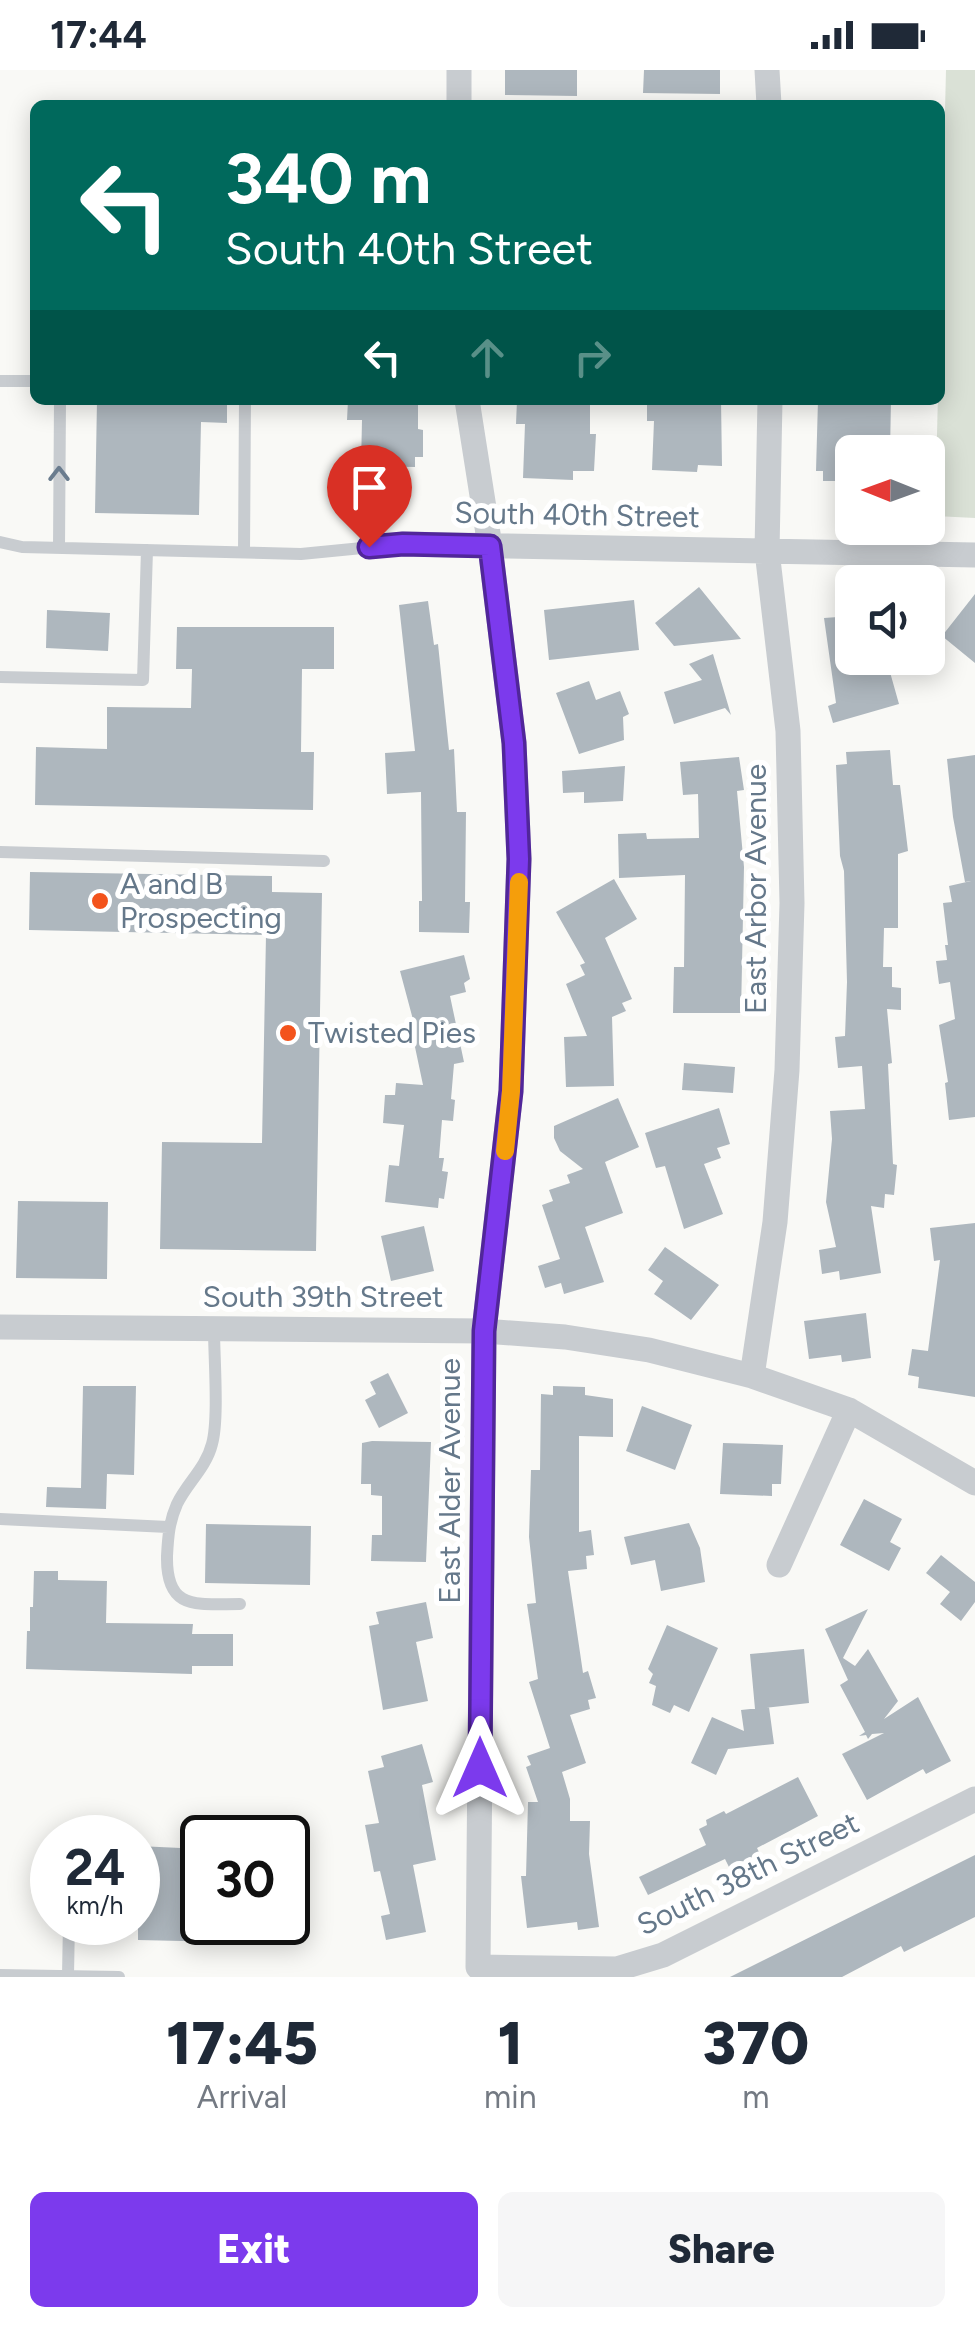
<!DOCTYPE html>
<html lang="en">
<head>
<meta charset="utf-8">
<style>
	:root { --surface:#fff; --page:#f6f6f7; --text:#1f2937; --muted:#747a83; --accent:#7c3aed }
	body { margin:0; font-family:Figtree,sans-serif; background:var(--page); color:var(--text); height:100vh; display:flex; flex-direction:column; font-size:38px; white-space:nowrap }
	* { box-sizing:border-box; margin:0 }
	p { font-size:32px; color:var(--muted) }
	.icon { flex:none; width:55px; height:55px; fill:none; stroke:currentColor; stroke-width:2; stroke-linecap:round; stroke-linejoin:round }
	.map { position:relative; height:1907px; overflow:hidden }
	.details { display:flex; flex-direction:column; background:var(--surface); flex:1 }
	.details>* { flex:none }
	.top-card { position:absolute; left:30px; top:30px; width:915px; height:305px; border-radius:15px; box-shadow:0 5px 25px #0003; background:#00695c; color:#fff; overflow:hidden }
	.needle { width:65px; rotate:271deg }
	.buttons { position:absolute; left:835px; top:365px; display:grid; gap:20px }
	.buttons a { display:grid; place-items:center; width:110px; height:110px; border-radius:15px; background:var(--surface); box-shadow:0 5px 25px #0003; font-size:50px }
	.speed { position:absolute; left:30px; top:1745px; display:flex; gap:20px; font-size:50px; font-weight:700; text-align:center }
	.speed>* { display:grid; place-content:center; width:130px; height:130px; border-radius:50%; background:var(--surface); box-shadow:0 5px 25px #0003; line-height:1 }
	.speed small { font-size:25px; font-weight:400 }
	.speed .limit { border:5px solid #111; border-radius:15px; background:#fff; color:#111 }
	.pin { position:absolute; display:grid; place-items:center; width:85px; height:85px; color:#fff; margin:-102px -42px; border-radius:50% 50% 50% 0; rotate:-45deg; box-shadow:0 0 10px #0007 }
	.pin .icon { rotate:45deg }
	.me { position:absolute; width:110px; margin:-55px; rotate:0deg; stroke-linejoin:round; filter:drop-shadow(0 0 8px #0008) }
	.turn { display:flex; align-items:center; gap:35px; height:210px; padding:0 30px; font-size:45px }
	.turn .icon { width:130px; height:130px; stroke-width:2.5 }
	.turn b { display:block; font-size:70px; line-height:85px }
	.lanes { display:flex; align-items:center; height:95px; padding:0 30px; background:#0003; justify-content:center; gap:50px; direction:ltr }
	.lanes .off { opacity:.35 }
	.eta { display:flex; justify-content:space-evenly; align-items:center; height:170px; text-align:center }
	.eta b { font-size:60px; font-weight:800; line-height:70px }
	.primary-button { display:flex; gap:20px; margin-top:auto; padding:20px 30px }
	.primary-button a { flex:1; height:115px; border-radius:15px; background:var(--accent); color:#fff; font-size:40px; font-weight:800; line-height:115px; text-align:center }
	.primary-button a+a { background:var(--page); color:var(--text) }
	.status { display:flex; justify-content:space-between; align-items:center; height:70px; padding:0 50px; background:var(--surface); direction:ltr }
	.status svg { height:28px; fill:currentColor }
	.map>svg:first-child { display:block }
</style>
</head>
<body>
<div class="status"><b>17:44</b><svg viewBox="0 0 49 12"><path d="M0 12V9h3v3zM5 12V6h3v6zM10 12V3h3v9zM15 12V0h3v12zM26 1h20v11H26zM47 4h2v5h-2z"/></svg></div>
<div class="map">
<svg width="975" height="1907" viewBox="0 0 975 1907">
	<rect width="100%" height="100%" fill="#f9f9f6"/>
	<path fill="#dae1d6" d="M946 0H975V448L935 446Z"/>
	<path fill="#aeb7be" d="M505 0H577V26L505 25Z
		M644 0H720V24L643 23Z
		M97 330 227 332V353L201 352 199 445 95 443Z
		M348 330H418V359L423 360V387H415V397L361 396 362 350H347Z
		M517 330H590V364H596L594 401H573V410L523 408 525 354H516Z
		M647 330H721L722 396 698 395 697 402 652 400 654 351H647Z
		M818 330H891L890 382H852V411H823V401H816Z
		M699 517 741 569 674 576 655 553Z
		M975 524V593L942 566Z
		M634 530 639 580 549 590 544 540Z
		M428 531 434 575 438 574 449 680 454 679 457 742H466L465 832H470L469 863 419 862V831H422L421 722 387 724 385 683 415 681 399 535Z
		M47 540 110 543 108 581 46 578Z
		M852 546V588H886L899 634 833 653 828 636 836 633 824 548Z
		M177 557H334V599H302L301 682H314L313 740 35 735 36 677 107 679V637L191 638 192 599H176Z
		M713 584 731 645 725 638 674 654 664 622 702 610 689 594Z
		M589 611 596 630 620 621 629 644 623 647 624 670 579 684 556 623Z
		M890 680 893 715H900L908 781 898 784V858H884L883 897H892V917L901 918V940L887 939 892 993 888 994 893 1094 897 1095 894 1125 885 1124 884 1138 871 1136 881 1203 840 1210 839 1201 822 1204 819 1180 836 1177 826 1132 832 1069 830 1041 865 1039 862 996 838 998 835 967 845 966 847 912 844 801 840 786 836 695 847 694 846 682Z
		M975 685V1047L949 1050 945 1013 948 1012 939 955 955 949 950 912 939 914 936 891 947 890 945 875H948L943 833 952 832 949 816 971 811 965 812 953 747 947 689Z
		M739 687 744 720 737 721 744 797 741 943H673L674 897H684L685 805 619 808 618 764 646 763 647 769 699 768 698 724 683 725 680 692Z
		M625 696 623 731 584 733V722L563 723 562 701Z
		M30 802 272 806V822L322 823 316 1181 160 1179 162 1072 262 1073 266 865 29 860Z
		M614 809 637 849 605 868 632 929 622 933 626 941 612 947 614 1016 566 1017 564 967 587 966 566 914 585 905 580 895 585 893 556 842Z
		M464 885 470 909 464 913 466 922 450 926 464 992 454 994 451 1029 455 1030 453 1051 442 1050 439 1088H444L442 1101 448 1102 444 1129 439 1128 438 1138 385 1132 389 1095 399 1096 404 1055 383 1053 385 1025H395L396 1013 423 1015 411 958 415 957 400 901Z
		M684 993 735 997 733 1023 682 1020Z
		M618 1028 639 1077 605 1092 623 1143 585 1157 604 1212 564 1224 561 1213 545 1218 538 1196 560 1189 542 1135 553 1131 549 1120 570 1113 567 1105 583 1099 560 1081 554 1068V1056Z
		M719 1038 730 1074 717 1078 721 1088 704 1094 723 1144 684 1159 665 1096 656 1098 645 1063Z
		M18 1131 108 1132 107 1209 16 1208Z
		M975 1153V1327L918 1318 919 1307 908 1305 912 1279 928 1281 940 1190 934 1191 930 1158Z
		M424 1156 434 1201 391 1211 381 1166Z
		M665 1177 719 1215 691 1250 654 1224 663 1211 648 1200Z
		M866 1243 871 1288 842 1292 841 1285 809 1289 804 1251Z
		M388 1303 408 1343 379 1358 365 1330 376 1324 370 1312Z
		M83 1316H136L134 1405 107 1404 106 1439 46 1437 47 1417 81 1418Z
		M553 1316 585 1317V1325L613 1329V1367L579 1366V1462L591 1460 594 1485 586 1486 587 1499 568 1501 583 1603 588 1601 596 1628 588 1630 590 1639 570 1645 586 1693 562 1702 570 1729V1751H590L589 1784 599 1857 578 1860 577 1852 527 1858 521 1806H526L528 1732H538L526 1697 531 1695 527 1686 550 1678 529 1612 538 1609 527 1534 536 1533 529 1467 531 1400H540L541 1324 553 1325Z
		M642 1336 692 1355 675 1400 626 1381Z
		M372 1371 431 1372 426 1492 371 1491 372 1465H382V1426L371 1425V1414H361L362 1373Z
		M723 1373 783 1375 781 1414H772V1426L720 1424Z
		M864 1429 902 1449 890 1472 901 1478 889 1501 840 1475Z
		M689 1453 700 1478 705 1512 661 1521 655 1490 631 1495 624 1467Z
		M206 1454 311 1456 310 1515 205 1513Z
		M941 1485 975 1512V1532L961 1551 940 1534 950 1522 926 1503Z
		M34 1501H58V1510L107 1511 106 1553 193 1554 192 1564H233V1596H192V1604L26 1599 27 1561H30V1537H33Z
		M426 1532 433 1568 416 1572 428 1631 383 1640 369 1556 379 1554 376 1542Z
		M868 1539 843 1588 855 1596 868 1579 898 1631 884 1649 918 1627 951 1691 926 1704 923 1699 867 1730 842 1684 884 1663 872 1664 868 1669 866 1665 859 1666 865 1662 840 1615 848 1610 825 1559Z
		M667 1555 718 1578 689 1642 674 1635 670 1643 652 1635 656 1616 649 1613 653 1604 648 1599Z
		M804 1579 809 1633 755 1639 750 1584Z
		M769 1637 774 1674 728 1679 716 1705 691 1693 712 1647 744 1661 741 1640Z
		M422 1674 433 1712 422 1715 436 1790 413 1795 426 1862 386 1870 381 1846 390 1844 380 1801 374 1802 365 1755 379 1753 368 1701 384 1697 381 1686Z
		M798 1707 818 1746 757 1778 760 1784 749 1790 730 1799 725 1789 648 1825 639 1807 706 1775 699 1759 707 1755 706 1750 724 1741 726 1744Z
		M138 1776 202 1779V1852H227L226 1872 138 1870Z
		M975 1785V1847L904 1882 901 1876 842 1907H730Z"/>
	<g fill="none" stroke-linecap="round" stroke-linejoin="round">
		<path stroke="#c8ccd0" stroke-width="12" d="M0 311H35
			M0 472 22 477 301 484 403 474
			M59 478 60 330
			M244 482 245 330
			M0 607 143 610 147 480
			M0 782 324 791
			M214 1259C214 1288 219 1349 212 1374 206 1398 187 1413 177 1434 169 1452 168 1467 167 1486 166 1541 196 1534 240 1534
			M0 1449 168 1457
			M0 1905 119 1907
			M68 1905 69 1852"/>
		<path stroke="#c8ccd0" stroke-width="25" d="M767 0 769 35
			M459 35V0
			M467 330 490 476 514 673 519 789 511 1021 484 1261 478 1897 617 1899 663 1885 975 1729
			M403 474 975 485
			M0 1257 484 1261 565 1267 649 1280 752 1306 849 1340 975 1413
			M752 1306 775 1152 787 1000 792 833 788 661 767 481 770 330
			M779 1495 849 1340"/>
	</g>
	<defs><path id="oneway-chevron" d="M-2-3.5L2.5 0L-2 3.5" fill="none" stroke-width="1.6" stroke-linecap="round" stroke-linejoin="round" transform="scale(2.5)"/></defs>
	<use stroke="#6a7c8e" href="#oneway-chevron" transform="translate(59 404) rotate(-90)"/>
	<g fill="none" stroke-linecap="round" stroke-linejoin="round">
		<defs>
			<path id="route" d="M369 477 403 474 490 476 514 673 519 789 511 1021 484 1261 480 1698"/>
		</defs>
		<use href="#route" stroke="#51269a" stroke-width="25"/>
		<use href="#route" stroke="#7c3aed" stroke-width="18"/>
		<path stroke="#f59e0b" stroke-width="18" d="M505 1081 511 1021 519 812"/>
	</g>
	<g fill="#f3531c" stroke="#fff" stroke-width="4">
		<circle cx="100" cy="831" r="10"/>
		<circle cx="288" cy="963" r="10"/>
	</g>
	<g text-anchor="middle" stroke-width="10" stroke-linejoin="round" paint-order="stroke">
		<g font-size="30" fill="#65788a" stroke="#fff">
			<text transform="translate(577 445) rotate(1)" y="10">South 40th Street</text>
			<text transform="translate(756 819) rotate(-90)" y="10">East Arbor Avenue</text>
			<text x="323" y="1237">South 39th Street</text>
			<text transform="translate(450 1411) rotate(-90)" y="10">East Alder Avenue</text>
			<text transform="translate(748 1804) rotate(-26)" y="10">South 38th Street</text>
		</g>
		<g font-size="30" fill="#65788a" stroke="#fff" text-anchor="start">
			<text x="120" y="824">A and B<tspan x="120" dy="34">Prospecting</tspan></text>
			<text x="308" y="973">Twisted Pies</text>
		</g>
	</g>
</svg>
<div class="buttons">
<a><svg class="needle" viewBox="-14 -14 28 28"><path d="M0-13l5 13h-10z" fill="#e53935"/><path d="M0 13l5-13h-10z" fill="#747a83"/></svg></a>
<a><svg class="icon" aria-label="sound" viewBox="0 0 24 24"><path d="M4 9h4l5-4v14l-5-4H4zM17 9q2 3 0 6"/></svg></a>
</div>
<div class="speed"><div>24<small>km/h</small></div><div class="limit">30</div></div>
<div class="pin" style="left:369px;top:477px;background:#d93025"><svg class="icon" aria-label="arrive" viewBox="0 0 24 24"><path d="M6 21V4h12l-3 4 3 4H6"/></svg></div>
<svg class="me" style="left:480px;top:1698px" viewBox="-20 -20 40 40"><path d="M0-17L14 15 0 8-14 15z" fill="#7c3aed" stroke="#fff" stroke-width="4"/></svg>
<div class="top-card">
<div class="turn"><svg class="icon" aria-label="left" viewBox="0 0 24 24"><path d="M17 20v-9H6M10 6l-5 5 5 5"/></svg><div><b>340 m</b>South 40th Street</div></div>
<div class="lanes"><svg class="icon" aria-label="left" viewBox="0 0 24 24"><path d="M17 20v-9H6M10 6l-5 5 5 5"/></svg><svg class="icon off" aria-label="ahead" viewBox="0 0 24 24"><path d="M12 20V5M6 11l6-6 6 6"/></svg><svg class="icon off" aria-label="right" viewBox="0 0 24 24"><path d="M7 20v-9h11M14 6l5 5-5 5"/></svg></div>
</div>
</div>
<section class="details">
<div class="eta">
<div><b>17:45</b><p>Arrival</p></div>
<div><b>1</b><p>min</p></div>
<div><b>370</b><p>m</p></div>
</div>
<div class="primary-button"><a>Exit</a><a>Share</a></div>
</section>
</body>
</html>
